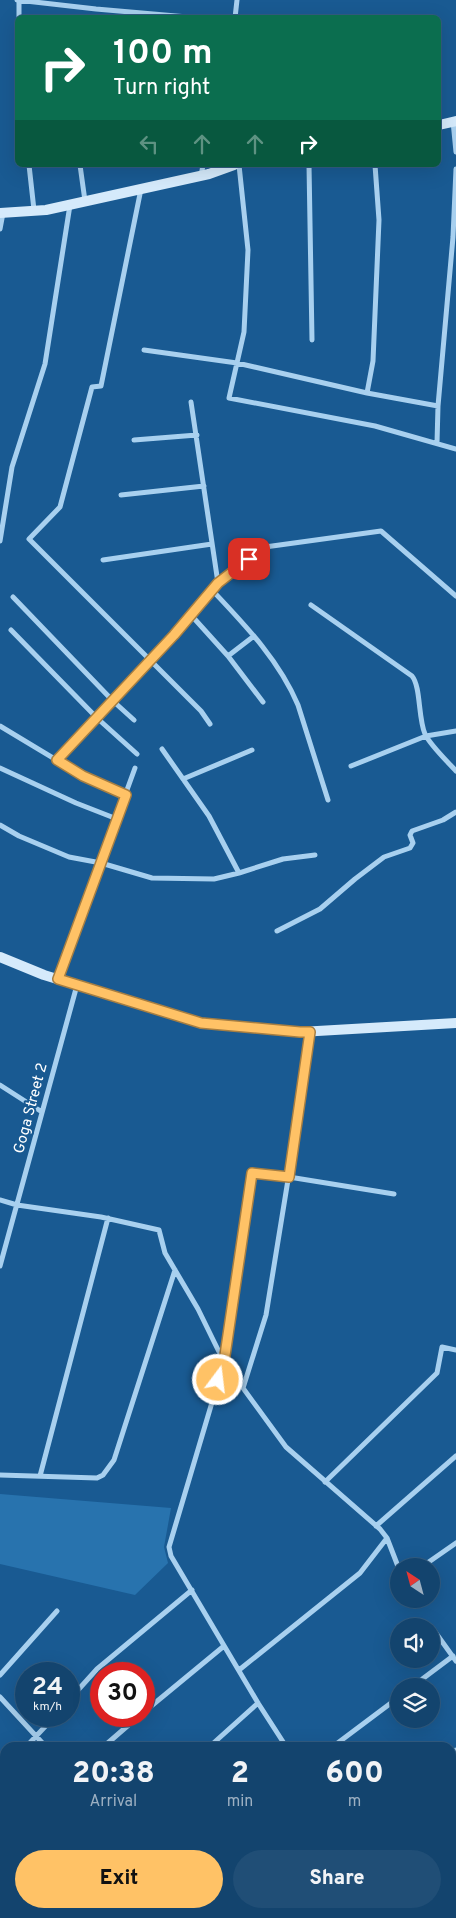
<!DOCTYPE html>
<html lang="en">
<head>
<meta charset="utf-8">
<style>
	:root { --surface:#13446e; --page:#204e76; --text:#f1f3f6; --muted:#9db0c2; --line:#325c81; --accent:#ffc266 }
	body { margin:0; font-family:Overpass,sans-serif; background:var(--page); color:var(--text); height:100vh; display:flex; flex-direction:column; font-size:19px; white-space:nowrap }
	* { box-sizing:border-box; margin:0 }
	p { font-size:16px; color:var(--muted) }
	.icon { flex:none; width:28px; height:28px; fill:none; stroke:currentColor; stroke-width:2; stroke-linecap:round; stroke-linejoin:round }
	.map { position:relative; flex:1; overflow:hidden }
	.side { position:absolute; left:0px; top:1742px; width:456px; height:176px; display:flex; flex-direction:column; background:var(--surface); border-radius:15px 15px 0 0; box-shadow:0 5px 20px #0002,0 0 0 1px var(--line) }
	.side>* { flex:none }
	.hud { position:absolute; left:15px; top:15px; width:426px; height:152px; border-radius:8px; box-shadow:0 5px 20px #0002,0 0 0 1px var(--line); background:#0b6e4f; color:#fff; overflow:hidden }
	.needle { width:32px; rotate:324deg }
	.controls { position:absolute; left:390px; top:1558px; display:grid; gap:10px }
	.controls a { display:grid; place-items:center; width:50px; height:50px; border-radius:50%; background:var(--surface); box-shadow:0 5px 20px #0002,0 0 0 1px var(--line); font-size:25px }
	.speed { position:absolute; left:15px; top:1662px; display:flex; gap:10px; font-size:25px; font-weight:700; text-align:center }
	.speed>* { display:grid; place-content:center; width:65px; height:65px; border-radius:50%; background:var(--surface); box-shadow:0 5px 20px #0002,0 0 0 1px var(--line); line-height:1 }
	.speed small { font-size:12px; font-weight:400 }
	.speed .limit { border:8px solid #d22; background:#fff; color:#111 }
	.pin { position:absolute; display:grid; place-items:center; width:42px; height:42px; color:#fff; margin:-21px; border-radius:10px; box-shadow:0 2px 8px #0006 }
	.me { position:absolute; width:55px; margin:-28px; rotate:15deg; stroke-linejoin:round; filter:drop-shadow(0 0 4px #0008) }
	.turn { display:flex; align-items:center; gap:18px; height:105px; padding:0 15px; font-size:22px }
	.turn .icon { width:65px; height:65px; stroke-width:2.5 }
	.turn b { display:block; font-size:35px; line-height:42px }
	.lanes { display:flex; align-items:center; height:48px; padding:0 15px; background:#0003; justify-content:center; gap:25px; direction:ltr }
	.lanes .off { opacity:.35 }
	.eta { display:flex; justify-content:space-evenly; align-items:center; height:85px; text-align:center }
	.eta b { font-size:30px; font-weight:800; line-height:35px }
	.primary-button { display:flex; gap:10px; margin-top:auto; padding:10px 15px }
	.primary-button a { flex:1; height:58px; border-radius:30px; background:var(--accent); color:#111; font-size:20px; font-weight:800; line-height:58px; text-align:center }
	.primary-button a+a { background:var(--page); color:var(--text) }
	.map>svg:first-child { display:block }
</style>
</head>
<body>
<div class="map">
<svg width="456" height="1918" viewBox="0 0 456 1918">
	<rect width="100%" height="100%" fill="#195a92"/>
	<path fill="#2873ae" d="M0 1494 171 1508 164 1547 168 1563 135 1595 0 1564Z"/>
	<g fill="none" stroke-linecap="round" stroke-linejoin="round">
		<path stroke="#a8d0ef" stroke-width="5" d="M17 0 96 9 199 18
			M19 18V0
			M235 18 237 0
			M453 121 456 152
			M29 165 34 210
			M80 165 85 201
			M239 165 248 250 244 332 229 398 375 426 456 449
			M309 165 312 340
			M201 176 203 165
			M141 189 101 386 92 387 60 507 29 539 201 711 210 724
			M0 229 3 213
			M144 350 237 363 367 393 373 361 379 220 375 165
			M367 393 438 406 437 443
			M191 402 218 583
			M438 406 453 237 456 169
			M134 440 197 435
			M121 495 204 486
			M0 541 12 467 45 364 70 205
			M103 560 212 544
			M212 590C245 625 279 660 298 705L328 800
			M13 597 113 701 134 720
			M311 605 412 676C421 687 418 718 425 734 430 745 447 761 456 771
			M191 615 228 656 263 702
			M11 630 97 718 137 754
			M228 656 254 636
			M0 726 83 776 125 795
			M162 749 209 816 239 873
			M57 760 174 635 218 583 265 547 381 531 456 596
			M351 766 426 736 456 731
			M0 768 76 803 117 819
			M183 779 252 750
			M0 825 19 836 69 857 101 863 152 878 214 879 239 873 283 859 315 855
			M277 931 320 909 355 879 384 857 410 848 413 843 410 835 412 831 443 820 456 812
			M58 979 135 768
			M0 1085 42 1112
			M394 1194 289 1177 252 1173 224 1362 286 1447 380 1529 387 1538 399 1569
			M0 1200 17 1205 101 1217 159 1230 165 1253 198 1309 224 1362 169 1547 171 1556 258 1703 287 1748
			M0 1266 77 985
			M243 1388 266 1315 294 1143 310 1032
			M0 1475 97 1478 103 1475 114 1460 175 1270
			M40 1476 108 1218
			M325 1482 437 1373 442 1347 456 1350
			M376 1526 456 1456
			M423 1566 456 1543
			M412 1599 415 1606
			M433 1629 456 1661
			M239 1670 360 1573 387 1538
			M0 1675 57 1611
			M413 1686 453 1656
			M0 1697 47 1748
			M69 1700 97 1669 192 1590
			M144 1712 224 1646
			M25 1748 55 1716
			M102 1748 139 1716
			M208 1748 258 1703
			M331 1748 399 1697
			M451 1753 456 1750
			M0 1787 5 1781
			M0 1824 5 1829
			M451 1849 456 1845
			M0 1870 5 1865
			M77 1914 81 1918
			M164 1914 167 1918
			M397 1914 400 1918
			M342 1918 347 1914"/>
		<path stroke="#d5eafb" stroke-width="10" d="M439 125 456 121
			M0 213 46 210 209 174 234 165
			M0 957 44 975 201 1023 300 1032 456 1023"/>
	</g>
	<g fill="none" stroke-linecap="round" stroke-linejoin="round">
		<defs>
			<path id="route" d="M218 1380 224 1362 252 1173 289 1177 310 1032H300L201 1023 58 979 126 795 83 776 57 760 174 635 218 583 249 559"/>
		</defs>
		<use href="#route" stroke="#a67e42" stroke-width="12"/>
		<use href="#route" stroke="#ffc266" stroke-width="9"/>
	</g>
	<g text-anchor="middle" stroke-width="4" stroke-linejoin="round" paint-order="stroke">
		<g font-size="15" fill="#fff" stroke="#195a92">
			<text transform="translate(30 1108) rotate(-75)" y="5">Goga Street 2</text>
		</g>
	</g>
</svg>
<div class="controls">
<a><svg class="needle" viewBox="-14 -14 28 28"><path d="M0-13l5 13h-10z" fill="#e53935"/><path d="M0 13l5-13h-10z" fill="#9db0c2"/></svg></a>
<a><svg class="icon" aria-label="sound" viewBox="0 0 24 24"><path d="M4 9h4l5-4v14l-5-4H4zM17 9q2 3 0 6"/></svg></a>
<a><svg class="icon" aria-label="layers" viewBox="0 0 24 24"><path d="M12 4l9 5-9 5-9-5zM3 14l9 5 9-5"/></svg></a>
</div>
<div class="speed"><div>24<small>km/h</small></div><div class="limit">30</div></div>
<div class="pin" style="left:249px;top:559px;background:#d93025"><svg class="icon" aria-label="arrive" viewBox="0 0 24 24"><path d="M6 21V4h12l-3 4 3 4H6"/></svg></div>
<svg class="me" style="left:218px;top:1380px" viewBox="-20 -20 40 40"><circle r="17" fill="#ffc266" stroke="#fff" stroke-width="3"/><path d="M0-11L8 9 0 5-8 9z" fill="#fff"/></svg>
<div class="hud">
<div class="turn"><svg class="icon" aria-label="right" viewBox="0 0 24 24"><path d="M7 20v-9h11M14 6l5 5-5 5"/></svg><div><b>100 m</b>Turn right</div></div>
<div class="lanes"><svg class="icon off" aria-label="left" viewBox="0 0 24 24"><path d="M17 20v-9H6M10 6l-5 5 5 5"/></svg><svg class="icon off" aria-label="ahead" viewBox="0 0 24 24"><path d="M12 20V5M6 11l6-6 6 6"/></svg><svg class="icon off" aria-label="ahead" viewBox="0 0 24 24"><path d="M12 20V5M6 11l6-6 6 6"/></svg><svg class="icon" aria-label="right" viewBox="0 0 24 24"><path d="M7 20v-9h11M14 6l5 5-5 5"/></svg></div>
</div>
<section class="side">
<div class="eta">
<div><b>20:38</b><p>Arrival</p></div>
<div><b>2</b><p>min</p></div>
<div><b>600</b><p>m</p></div>
</div>
<div class="primary-button"><a>Exit</a><a>Share</a></div>
</section>
</div>
</body>
</html>
